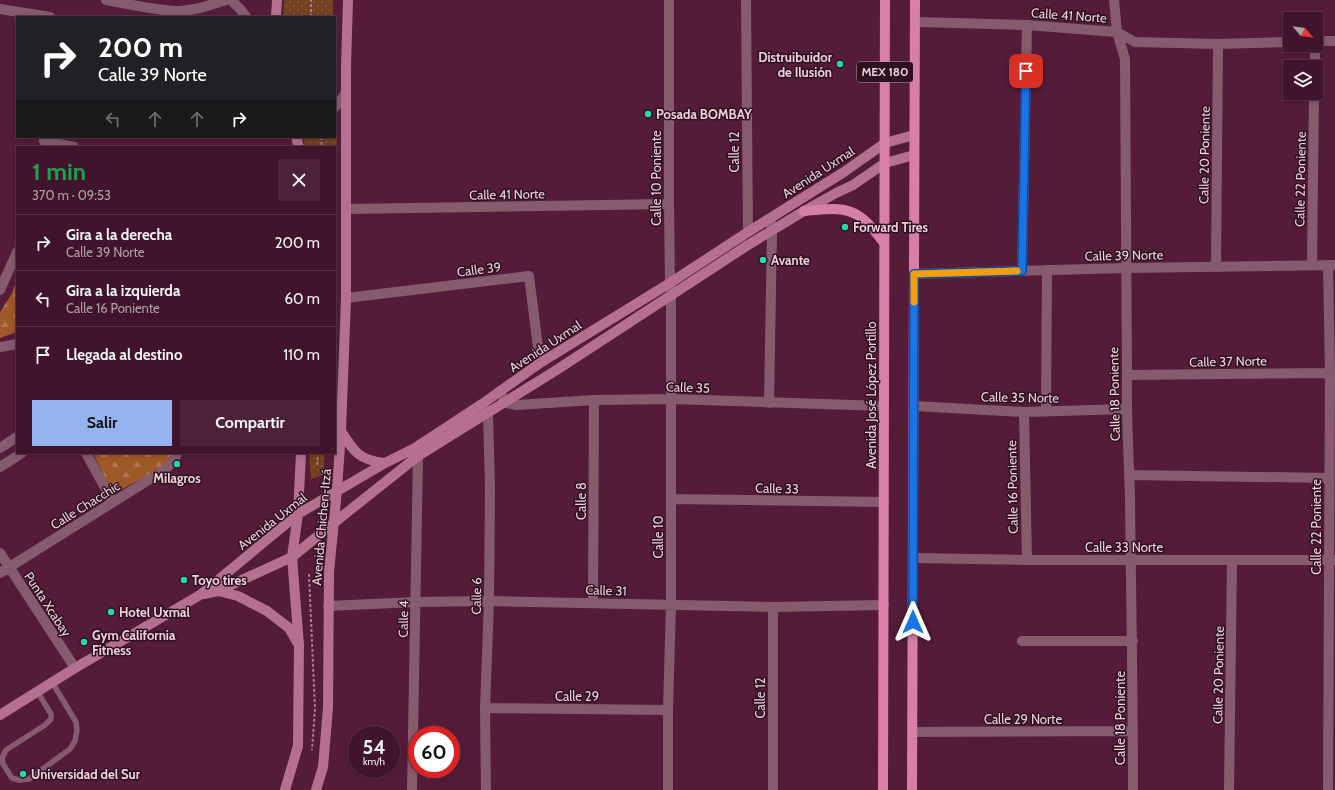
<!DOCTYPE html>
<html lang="es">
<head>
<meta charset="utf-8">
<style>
	:root { --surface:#40152b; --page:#4b2237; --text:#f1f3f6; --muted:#ae9fa9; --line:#593447; --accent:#95b2f1 }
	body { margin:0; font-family:Cabin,sans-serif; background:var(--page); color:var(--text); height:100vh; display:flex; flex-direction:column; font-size:15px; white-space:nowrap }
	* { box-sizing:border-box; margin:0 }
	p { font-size:13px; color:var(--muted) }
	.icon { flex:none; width:22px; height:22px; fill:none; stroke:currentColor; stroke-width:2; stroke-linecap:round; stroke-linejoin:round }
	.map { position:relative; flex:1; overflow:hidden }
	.sheet { position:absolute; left:16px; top:146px; width:320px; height:308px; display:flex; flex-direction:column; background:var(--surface); border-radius:0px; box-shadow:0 2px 6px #0003,0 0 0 1px var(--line) }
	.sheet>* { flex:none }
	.guide { position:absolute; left:16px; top:16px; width:320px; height:122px; border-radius:0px; box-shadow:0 2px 6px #0003,0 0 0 1px var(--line); background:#202124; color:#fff; overflow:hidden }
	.needle { width:26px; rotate:118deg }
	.tools { position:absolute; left:1283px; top:12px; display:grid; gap:8px }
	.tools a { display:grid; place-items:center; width:40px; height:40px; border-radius:0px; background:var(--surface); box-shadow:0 2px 6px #0003,0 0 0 1px var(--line); font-size:20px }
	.speed { position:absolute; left:348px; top:726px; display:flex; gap:8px; font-size:20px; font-weight:700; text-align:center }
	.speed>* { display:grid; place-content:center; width:52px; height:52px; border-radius:50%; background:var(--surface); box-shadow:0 2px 6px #0003,0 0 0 1px var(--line); line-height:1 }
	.speed small { font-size:10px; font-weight:400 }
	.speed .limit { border:6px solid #d22; background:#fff; color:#111 }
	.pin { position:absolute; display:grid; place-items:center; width:34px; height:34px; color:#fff; margin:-17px; border-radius:8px; box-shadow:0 2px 6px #0006 }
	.me { position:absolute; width:44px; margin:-22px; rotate:0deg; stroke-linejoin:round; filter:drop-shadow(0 0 3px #0008) }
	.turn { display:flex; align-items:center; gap:14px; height:84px; padding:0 16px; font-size:18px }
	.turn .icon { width:52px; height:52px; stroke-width:2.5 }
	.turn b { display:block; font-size:28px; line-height:34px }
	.lanes { display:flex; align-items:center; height:38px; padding:0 16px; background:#0003; justify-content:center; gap:20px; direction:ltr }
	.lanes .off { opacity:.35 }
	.round { display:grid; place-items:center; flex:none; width:42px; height:42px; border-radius:0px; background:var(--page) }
	.summary { display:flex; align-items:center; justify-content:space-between; height:68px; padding:0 16px }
	h1 { font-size:24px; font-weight:800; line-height:30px; color:#1e9e55 }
	.button { display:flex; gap:8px; margin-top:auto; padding:8px 16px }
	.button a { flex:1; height:46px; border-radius:0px; background:var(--accent); color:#111; font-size:16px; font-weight:800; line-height:46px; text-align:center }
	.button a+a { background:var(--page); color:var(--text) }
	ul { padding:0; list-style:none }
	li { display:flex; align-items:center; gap:12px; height:56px; padding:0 16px; border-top:1px solid var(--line) }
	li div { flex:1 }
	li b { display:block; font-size:15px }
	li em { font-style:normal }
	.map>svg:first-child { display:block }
</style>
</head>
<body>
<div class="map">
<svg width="1335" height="790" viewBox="0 0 1335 790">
	<defs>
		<pattern id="grass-dots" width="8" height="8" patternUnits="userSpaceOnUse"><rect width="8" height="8" fill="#72401e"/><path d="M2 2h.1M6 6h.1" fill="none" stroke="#875a3e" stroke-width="1.8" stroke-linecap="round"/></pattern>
		<pattern id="forest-firs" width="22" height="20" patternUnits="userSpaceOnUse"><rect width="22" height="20" fill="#9f5828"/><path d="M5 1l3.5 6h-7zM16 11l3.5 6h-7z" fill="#b17651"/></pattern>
	</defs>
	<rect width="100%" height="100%" fill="#551c39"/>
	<path fill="url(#grass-dots)" d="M284 0H333V17H283Z
		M337 123 335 295V147H305L303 137H335V124Z
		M309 453H325L323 475 311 479Z"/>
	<path fill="url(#forest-firs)" d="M17 280V332L0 338V312L11 295Z
		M93 453H173L163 467 113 494Z"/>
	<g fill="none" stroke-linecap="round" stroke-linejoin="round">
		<path stroke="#a97b90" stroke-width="2" stroke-dasharray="3 2" stroke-linecap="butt" d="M311 17V0
			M321 137 322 147
			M317 465 318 453
			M309 574 315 709 312 750"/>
		<path stroke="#875b6e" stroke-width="5.5" d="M37 691 51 714V719L45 725 6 750 2 758 3 764 12 778 19 780 29 779 70 749 75 741 77 730 76 722 52 682"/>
		<path stroke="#875b6e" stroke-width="10" d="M746 0 748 232
			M1114 0 1117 32 1125 59 1127 375C1126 417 1129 458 1130 499 1131 596 1133 693 1133 790
			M915 22 1027 25 1117 32 1135 42 1218 44 1290 42
			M1316 41H1335
			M1315 67V45
			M44 141 74 147
			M346 209 669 204
			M1312 265 1314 93
			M1328 265 1330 373 1328 790
			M1216 267 1218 44
			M1022 271 1027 25
			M0 290 17 252
			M346 298 529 276 540 363
			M0 347 17 344
			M1127 375 1330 373
			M500 391 506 403 517 405 594 400 671 399 884 406
			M769 403 772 231 771 223
			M914 406 1024 412 1126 409
			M484 407 488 414 490 486 489 601 485 708 486 790
			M1024 412 1027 560
			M1046 412 1047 270
			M0 448 17 437
			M86 453 113 502
			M0 467 22 453
			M1129 475 1329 478
			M671 499 884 502
			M0 553 75 668
			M913 558 1027 560H1335
			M0 573 166 469 175 459 177 453
			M593 602 594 400
			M328 606 416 602 489 601 773 607 884 605
			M1022 641H1133
			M485 708 668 710
			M913 732 1133 731
			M412 790 418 456 416 450
			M668 790V710L671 604V296L670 283 669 204V0
			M773 790V607
			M1229 790 1232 561"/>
		<path stroke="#875b6e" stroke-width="10" d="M106 0C129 4 153 10 177 11 193 11 211 5 226 0
			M231 0 241 10 246 17
			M0 9 50 17
			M335 107 346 93
			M914 274 1126 268 1335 265"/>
		<path stroke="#b4708e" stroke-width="10" d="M276 17 277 0
			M296 137 299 147
			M341 431C354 452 359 460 385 463
			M218 591 238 596 267 611 289 628 297 642
			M204 594 218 591 292 557 335 522 418 456 555 371 748 245 804 211 836 193 853 185 885 163 914 155
			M0 715 75 668 200 595 298 514 385 463 415 448 482 404 540 363 670 283 748 232 844 172 885 143 914 135
			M285 790 298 746 299 645 292 557 298 514 301 453
			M316 790 323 767 328 708 329 572 337 490 341 431 346 298V66L348 0"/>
		<path stroke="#d77fa7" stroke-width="10" d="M804 211C823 210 843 205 859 216 869 222 877 234 884 243
			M883 790 885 0
			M912 790 915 0"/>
	</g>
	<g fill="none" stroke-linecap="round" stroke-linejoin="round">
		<defs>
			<path id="route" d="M913 622 914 274 1022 271 1026 71"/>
		</defs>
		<use href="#route" stroke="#114b97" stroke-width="10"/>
		<use href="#route" stroke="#1a73e8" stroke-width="7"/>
		<path stroke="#f59e0b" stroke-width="7" d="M914 302V274L1017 271"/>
	</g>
	<g fill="#29d5ad" stroke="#2b121e" stroke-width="1.5">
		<circle cx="840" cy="64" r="4"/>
		<circle cx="648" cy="114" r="4"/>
		<circle cx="845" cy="227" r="4"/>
		<circle cx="763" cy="260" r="4"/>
		<circle cx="177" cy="464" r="4"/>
		<circle cx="184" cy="580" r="4"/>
		<circle cx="111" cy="612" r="4"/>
		<circle cx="84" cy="642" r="4"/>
		<circle cx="23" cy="774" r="4"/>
	</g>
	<g text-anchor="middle" stroke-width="3" stroke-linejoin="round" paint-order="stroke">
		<rect fill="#2b121e" stroke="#b695a3" stroke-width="1" x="857" y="62" width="56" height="20" rx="3"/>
		<g font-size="12" font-weight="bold" fill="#f2cddc">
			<text x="885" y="76">MEX 180</text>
		</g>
		<g font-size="13" fill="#f2cddc" stroke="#2b121e">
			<text transform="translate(1069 15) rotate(4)" y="5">Calle 41 Norte</text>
			<text transform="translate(734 152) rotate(-90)" y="5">Calle 12</text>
			<text transform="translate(1204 155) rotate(-89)" y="5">Calle 20 Poniente</text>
			<text transform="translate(818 172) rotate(-33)" y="5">Avenida Uxmal</text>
			<text transform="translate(656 178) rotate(-90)" y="5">Calle 10 Poniente</text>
			<text transform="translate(1300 179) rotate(-89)" y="5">Calle 22 Poniente</text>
			<text transform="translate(507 194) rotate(-1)" y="5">Calle 41 Norte</text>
			<text transform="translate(1124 255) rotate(-1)" y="5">Calle 39 Norte</text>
			<text transform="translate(479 269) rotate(-7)" y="5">Calle 39</text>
			<text transform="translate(545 346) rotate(-33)" y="5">Avenida Uxmal</text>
			<text transform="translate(1228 361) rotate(-1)" y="5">Calle 37 Norte</text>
			<text transform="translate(688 387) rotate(2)" y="5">Calle 35</text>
			<text transform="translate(1114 394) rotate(-91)" y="5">Calle 18 Poniente</text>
			<text transform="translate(871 395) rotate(-90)" y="5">Avenida José López Portillo</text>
			<text transform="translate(1020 397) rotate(1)" y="5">Calle 35 Norte</text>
			<text transform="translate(1012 487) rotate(-91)" y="5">Calle 16 Poniente</text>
			<text transform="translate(777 488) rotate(1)" y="5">Calle 33</text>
			<text transform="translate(581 501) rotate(-90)" y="5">Calle 8</text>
			<text transform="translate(85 505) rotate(-32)" y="5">Calle Chacchic</text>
			<text transform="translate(272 521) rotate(-38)" y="5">Avenida Uxmal</text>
			<text transform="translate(321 527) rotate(-85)" y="5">Avenida Chichen-Itzá</text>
			<text transform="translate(1316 527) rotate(-90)" y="5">Calle 22 Poniente</text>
			<text transform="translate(658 537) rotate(-90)" y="5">Calle 10</text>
			<text x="1124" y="552">Calle 33 Norte</text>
			<text transform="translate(606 590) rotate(2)" y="5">Calle 31</text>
			<text transform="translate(476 596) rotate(-89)" y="5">Calle 6</text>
			<text transform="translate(48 604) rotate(57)" y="5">Punta Xcabay</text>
			<text transform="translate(403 619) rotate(-89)" y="5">Calle 4</text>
			<text transform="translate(1218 675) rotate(-89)" y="5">Calle 20 Poniente</text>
			<text x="577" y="701">Calle 29</text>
			<text transform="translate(760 698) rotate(-90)" y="5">Calle 12</text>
			<text transform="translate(1120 718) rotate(-90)" y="5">Calle 18 Poniente</text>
			<text x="1023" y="724">Calle 29 Norte</text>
		</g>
		<g font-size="13" font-weight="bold" fill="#f2cddc" stroke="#2b121e" text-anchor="start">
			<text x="832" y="62" text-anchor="end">Distruibuidor<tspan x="832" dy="15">de Ilusión</tspan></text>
			<text x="656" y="119">Posada BOMBAY</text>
			<text x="853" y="232">Forward Tires</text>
			<text x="771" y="265">Avante</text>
			<text x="177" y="483" text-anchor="middle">Milagros</text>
			<text x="192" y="585">Toyo tires</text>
			<text x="119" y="617">Hotel Uxmal</text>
			<text x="92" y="640">Gym California<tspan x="92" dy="15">Fitness</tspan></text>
			<text x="31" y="779">Universidad del Sur</text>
		</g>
	</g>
</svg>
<div class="tools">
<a><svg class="needle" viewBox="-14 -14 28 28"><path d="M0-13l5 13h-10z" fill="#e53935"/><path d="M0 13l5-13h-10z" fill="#ae9fa9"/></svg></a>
<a><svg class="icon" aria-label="layers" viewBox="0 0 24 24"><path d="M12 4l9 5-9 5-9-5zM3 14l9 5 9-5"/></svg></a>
</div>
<div class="speed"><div>54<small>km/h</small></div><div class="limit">60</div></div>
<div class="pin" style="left:1026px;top:71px;background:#d93025"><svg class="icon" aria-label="arrive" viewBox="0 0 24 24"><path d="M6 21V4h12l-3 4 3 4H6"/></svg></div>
<svg class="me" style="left:913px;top:622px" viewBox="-20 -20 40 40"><path d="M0-17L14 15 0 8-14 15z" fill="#1a73e8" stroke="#fff" stroke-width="4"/></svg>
<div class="guide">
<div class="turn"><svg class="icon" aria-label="right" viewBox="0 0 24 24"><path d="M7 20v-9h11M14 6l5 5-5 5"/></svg><div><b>200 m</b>Calle 39 Norte</div></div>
<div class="lanes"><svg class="icon off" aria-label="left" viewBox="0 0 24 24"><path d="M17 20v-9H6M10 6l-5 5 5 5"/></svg><svg class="icon off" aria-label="ahead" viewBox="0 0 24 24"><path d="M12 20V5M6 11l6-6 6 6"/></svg><svg class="icon off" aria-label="ahead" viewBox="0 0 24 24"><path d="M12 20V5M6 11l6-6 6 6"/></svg><svg class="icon" aria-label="right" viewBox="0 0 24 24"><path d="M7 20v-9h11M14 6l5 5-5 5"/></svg></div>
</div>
<section class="sheet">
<div class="summary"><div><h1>1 min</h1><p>370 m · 09:53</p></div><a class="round"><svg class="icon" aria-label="close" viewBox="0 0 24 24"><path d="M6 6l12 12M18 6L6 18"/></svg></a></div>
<ul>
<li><svg class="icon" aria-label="right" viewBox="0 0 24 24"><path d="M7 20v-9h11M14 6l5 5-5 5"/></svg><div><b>Gira a la derecha</b><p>Calle 39 Norte</p></div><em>200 m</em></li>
<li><svg class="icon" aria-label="left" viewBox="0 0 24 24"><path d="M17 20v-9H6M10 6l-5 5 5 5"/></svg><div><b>Gira a la izquierda</b><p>Calle 16 Poniente</p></div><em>60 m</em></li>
<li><svg class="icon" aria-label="arrive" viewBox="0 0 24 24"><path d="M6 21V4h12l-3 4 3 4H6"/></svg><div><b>Llegada al destino</b></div><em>110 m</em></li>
</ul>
<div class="button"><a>Salir</a><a>Compartir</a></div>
</section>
</div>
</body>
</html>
